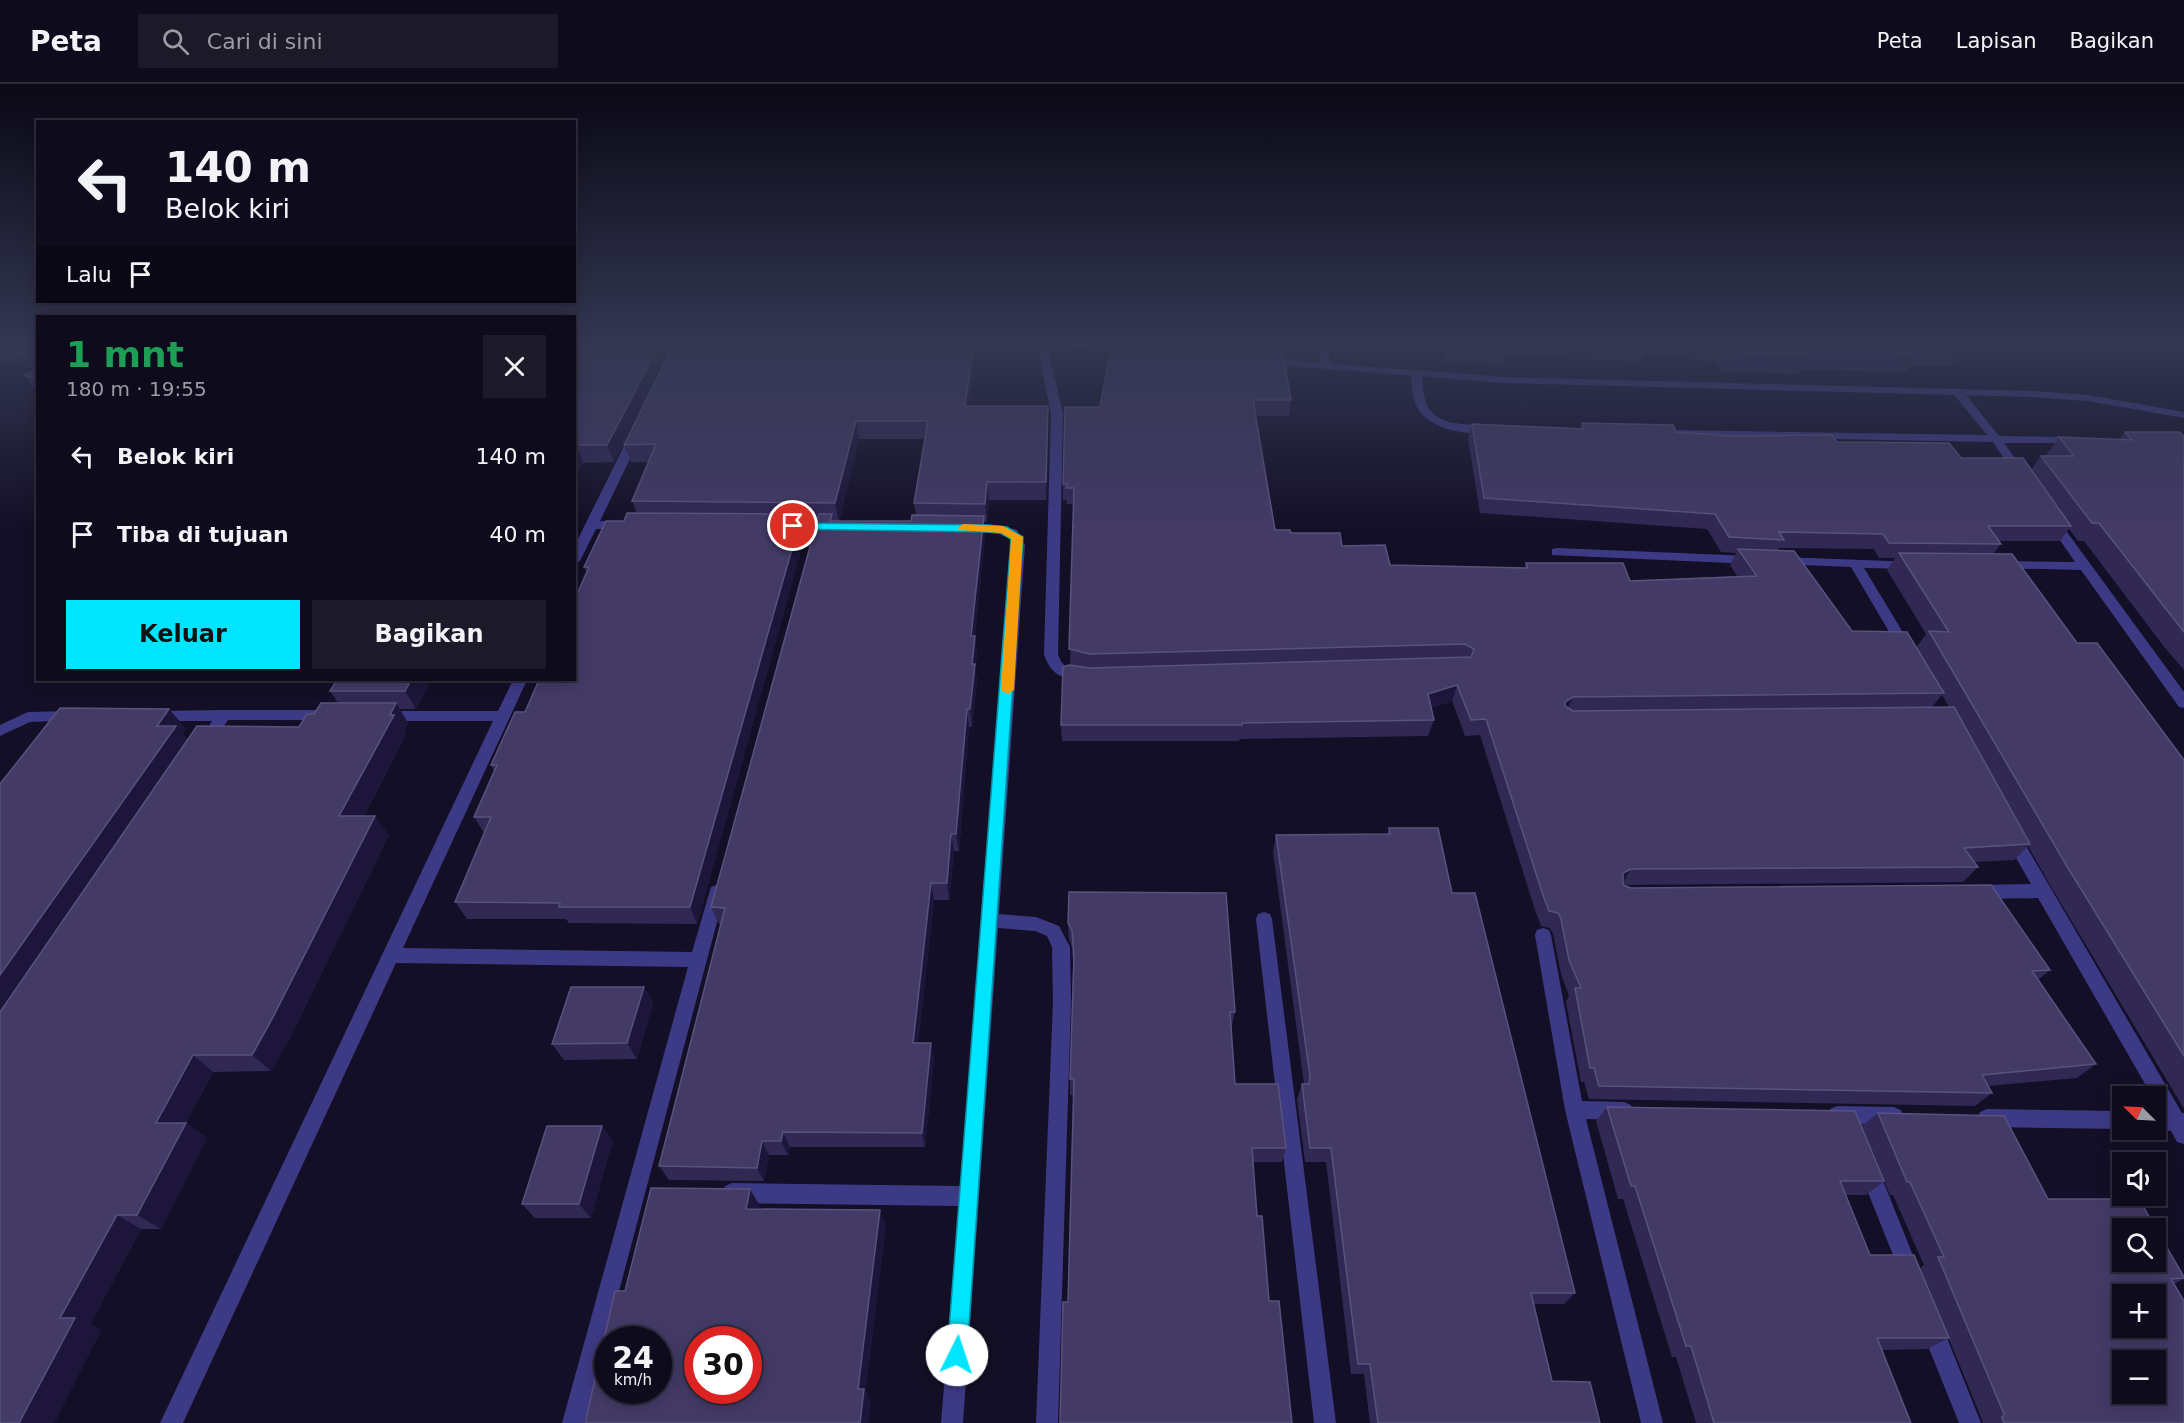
<!DOCTYPE html>
<html lang="id">
<head>
<meta charset="utf-8">
<style>
	:root { --surface:#0e0b1c; --page:#1c1929; --text:#f1f3f6; --muted:#9b9ba3; --line:#2e2b3b; --accent:#00e5ff }
	body { margin:0; font-family:"DejaVu Sans",sans-serif; background:var(--page); color:var(--text); height:100vh; display:flex; flex-direction:column; font-size:22px; white-space:nowrap }
	* { box-sizing:border-box; margin:0 }
	p { font-size:20px; color:var(--muted) }
	.icon { flex:none; width:33px; height:33px; fill:none; stroke:currentColor; stroke-width:2; stroke-linecap:round; stroke-linejoin:round }
	.map { position:relative; flex:1; overflow:hidden }
	.sheet { position:absolute; left:36px; top:231px; width:540px; height:366px; display:flex; flex-direction:column; background:var(--surface); border-radius:0px; box-shadow:0 3px 15px #0003,0 0 0 2px var(--line) }
	.sheet>* { flex:none }
	.hud { position:absolute; left:36px; top:36px; width:540px; height:183px; border-radius:0px; box-shadow:0 3px 15px #0003,0 0 0 2px var(--line); background:#0e0b1c; color:var(--text); overflow:hidden }
	.needle { width:39px; rotate:294deg }
	.buttons { position:absolute; left:2112px; top:1002px; display:grid; gap:12px }
	.buttons a { display:grid; place-items:center; width:54px; height:54px; border-radius:0px; background:var(--surface); box-shadow:0 3px 15px #0003,0 0 0 2px var(--line); font-size:30px }
	.speed { position:absolute; left:594px; top:1242px; display:flex; gap:12px; font-size:30px; font-weight:700; text-align:center }
	.speed>* { display:grid; place-content:center; width:78px; height:78px; border-radius:50%; background:var(--surface); box-shadow:0 3px 15px #0003,0 0 0 2px var(--line); line-height:1 }
	.speed small { font-size:15px; font-weight:400 }
	.speed .limit { border:9px solid #d22; background:#fff; color:#111 }
	.pin { position:absolute; display:grid; place-items:center; width:51px; height:51px; color:#fff; margin:-26px; border:3px solid #fff; border-radius:50%; box-shadow:0 2px 6px #0007 }
	.me { position:absolute; width:66px; margin:-33px; rotate:4deg; stroke-linejoin:round; filter:drop-shadow(0 0 4px #0008) }
	.turn { display:flex; align-items:center; gap:21px; height:126px; padding:0 30px; font-size:27px }
	.turn .icon { width:78px; height:78px; stroke-width:2.5 }
	.turn b { display:block; font-size:42px; line-height:51px }
	.then { display:flex; align-items:center; height:57px; padding:0 30px; background:#0003; gap:12px; font-size:22px }
	.round { display:grid; place-items:center; flex:none; width:63px; height:63px; border-radius:0px; background:var(--page) }
	.overview { display:flex; align-items:center; justify-content:space-between; height:102px; padding:0 30px }
	h1 { font-size:36px; font-weight:700; line-height:45px; color:#1e9e55 }
	.cta { display:flex; gap:12px; margin-top:auto; padding:12px 30px }
	.cta a { flex:1; height:69px; border-radius:0px; background:var(--accent); color:#111; font-size:24px; font-weight:700; line-height:69px; text-align:center }
	.cta a+a { background:var(--page); color:var(--text) }
	ul { padding:0; list-style:none }
	li { display:flex; align-items:center; gap:18px; height:78px; padding:0 30px }
	li div { flex:1 }
	li b { display:block; font-size:22px }
	li em { font-style:normal }
	header { display:flex; align-items:center; gap:36px; box-sizing:border-box; height:84px; padding:0 30px; background:var(--surface); border-bottom:2px solid var(--line) }
	header strong { font-size:28px }
	nav { display:flex; gap:33px; margin-inline-start:auto; font-size:21px }
	.search { width:420px; height:54px; background:var(--page); display:flex; align-items:center; gap:15px; box-sizing:border-box; padding:0 21px; border-radius:0px; color:var(--muted); font-size:22px }
	.map>svg:first-child { display:block }
</style>
</head>
<body>
<header>
<strong>Peta</strong>
<div class="search"><svg class="icon" aria-label="search" viewBox="0 0 24 24"><circle cx="10" cy="10" r="6"/><path d="M15 15l6 6"/></svg>Cari di sini</div>
<nav><a>Peta</a><a>Lapisan</a><a>Bagikan</a></nav>
</header>
<div class="map">
<svg width="2184" height="1339" viewBox="0 0 2184 1339">
	<rect width="100%" height="100%" fill="#130f26"/>
	<g fill="none" stroke-linecap="round" stroke-linejoin="round">
		<path fill="#3d3a85" fill-rule="evenodd" d="M1036 258H1046L1063 329 1058 570C1063 587 1073 584 1087 588L1089 592 1082 597C1062 595 1050 590 1044 570L1051 329Z
			M1318 258H1328L1330 285 1321 283Z
			M1416 286 1421 289C1423 299 1423 312 1427 321 1439 346 1475 338 1496 343V347C1471 353 1428 347 1416 321 1412 312 1412 299 1411 289Z
			M1958 305 1962 306 1999 352 2077 353 2083 356 2077 359H2004L2026 389 2020 393 2016 392 1993 358 1669 352 1663 349 1669 346 1987 351 1952 308Z
			M636 347 642 350 600 437H624L630 441 624 445H596L580 477 574 481V463L630 350Z
			M2052 432 2056 433 2184 608V624L2179 623 2081 486 1996 484 1995 481 2001 477 2075 478 2046 436Z
			M786 438 820 439 822 442 815 463H807L805 460 809 446 782 445V439Z
			M966 440 1003 442 1017 446 1025 461 999 830 1036 833 1059 842 1070 863 1071 918 1058 1339H1036L1053 918 1052 863 1047 852 1035 847 998 844 963 1339H941L959 1122 732 1119 725 1116 722 1109 725 1102 732 1099 960 1102 1013 461 1008 452 1002 450 962 447 960 444Z
			M1557 464 1752 472 1758 476 1752 480 1552 471V465Z
			M1782 473 1916 478 1917 481 1911 485 1864 484 1913 565 1911 568H1901L1851 483 1777 480 1776 477 1777 474Z
			M513 596H527L403 864 692 868 711 803 717 801 723 803 725 808 584 1339H562L688 883 396 879 183 1339H160L493 637H383L376 632 383 627H498Z
			M224 626H326L333 631 326 636H228L210 663 205 665 198 659 212 637H156L149 632 156 627Z
			M72 627 77 628 79 632 77 636 30 638 0 652V641L28 628Z
			M2012 747 2018 748 2182 1029H2184V1060L2177 1058 2171 1047 2154 1046 2156 1028H2160L2156 1019V1012H2152L2038 814 1976 815 1970 813 1968 808 1970 803 1976 801 2031 800 2004 753 2006 748Z
			M1264 828 1270 830 1272 835 1336 1339H1314L1256 835 1258 830Z
			M1543 844 1549 846 1551 851 1582 1017 1624 1018 1631 1021 1633 1027 1631 1033 1624 1036 1586 1035 1663 1339H1641L1565 1026 1535 851 1537 846Z
			M1837 1022 1894 1023 1901 1026 1903 1032 1901 1038 1894 1041 1837 1040 1830 1037 1828 1031 1830 1025Z
			M1987 1025 2122 1027V1045L1987 1043 1980 1040 1977 1034 1980 1028Z
			M1869 1076 1876 1079 1920 1189 1917 1196 1910 1199 1903 1196 1859 1086 1862 1079Z
			M1931 1231 1939 1234 1981 1339H1959L1920 1242 1923 1234Z"/>
		<path fill="#3d3a85" fill-rule="evenodd" d="M1049 258H1079L1131 266 1136 269 1131 272Z
			M1266 275 1506 293 2033 307 2088 311 2184 328V334L2088 317 2033 313 1506 299 1262 280 1261 278Z"/>
	</g>
	<path fill="#312854" fill-rule="evenodd" d="M0 258H38V307L35 306 24 291 35 285 0 276Z
		M574 258 614 378 583 379 574 396Z
		M675 258H977L969 322H1048V339L1046 416H989L987 438H984L985 450 975 552 977 570 975 584 977 598 972 643H969L959 767H954L949 816H934L918 959 934 975 925 1063H790L788 1071H769L764 1097 669 1096 659 1082 721 840H719L711 823 817 436H803L806 448 697 840 569 839 566 835H467L455 818 484 749 474 733 494 687 491 681 525 628 587 489 584 483 624 437 637 429 632 417 649 378H631L624 361ZM859 355H925L914 419 916 431 911 437H839Z
		M1112 258H1280L1279 269 1291 316 1289 332H1256L1275 446 1342 462 1390 481 1524 484 1526 479 1630 497 1737 492 1730 481 1736 469 1721 468 1707 445 1480 429 1468 355 1472 340 1580 345 1582 339 1676 348 1837 358 1961 374 2031 386 2041 372 2046 371 2059 353 2119 355 2125 348 2184 352V586L2165 564 2084 457H2078L2069 445 2060 457H1999L2001 460 1994 469 2184 676V1025L2050 801 2028 762 2014 776 1974 778 1978 783 1963 798 1623 801 1631 804 2050 886 2038 896 2096 980 2077 994 1988 1002 1992 1009 1975 1022 1589 1015 1584 998H1581L1566 918 1569 912 1561 890 1553 850 1550 844 1541 842 1535 826 1480 651 1465 652 1452 617 1431 624 1434 636 1428 652 1240 655 1239 657H1062L1061 641 1070 581 1074 420H1067V416H1063V400L1100 323ZM1779 464 1874 465 1879 474H1895L1887 486 1926 550 1916 564 1852 547 1778 467ZM1942 611 1949 623H1932Z
		M1444 258H1959L1964 263 1952 282H1911L1908 287 1799 286 1798 290 1720 287 1716 278 1645 269 1642 277 1506 273 1503 281 1446 278Z
		M337 596H431L416 625H399L408 639 404 647 406 650 364 732 389 751 290 954 271 987 213 988 186 1039 207 1054 161 1145H141L90 1241 101 1246 54 1339 0 700 186 644 182 650 188 656 299 643 314 630 338 619 330 607Z
		M1389 744 1452 809 1575 1209 1564 1220H1533L1552 1297 1600 1339H1370L1364 1290H1351L1326 1078H1305L1297 1015 1302 1000H1304L1273 768 1276 751 1387 750Z
		M1068 839 1235 928 1231 944 1235 1000 1286 1064 1282 1078H1253L1068 1218 1074 1011H1070V995L1073 881 1072 863 1069 856Z
		M644 903 653 919 637 975 564 976 552 960Z
		M1607 1023 1884 1097 1866 1111H1845L1870 1171 1949 1254 1927 1265 1882 1266 1911 1339H1696L1676 1273H1672L1623 1115H1618L1596 1037Z
		M1878 1029 2048 1115 2184 1195 2174 1200 2184 1339H1982L1983 1338 1920 1184 1924 1181 1893 1111H1890L1862 1042Z
		M613 1056 591 1134H535L522 1120Z"/>
	<path fill="#1d163a" d="M661 258H675L614 378 607 361Z
		M974 258H977L967 339 965 322Z
		M1048 322V339L1046 416V398Z
		M856 337 859 355 839 437 835 419Z
		M576 361 583 379 574 396V364Z
		M987 398 989 416 987 438 985 420Z
		M802 430 806 448 697 840 690 823Z
		M984 432 985 450 975 552 977 570 975 584 977 598 972 643 970 625 972 580 971 552Z
		M411 596H431L416 625 405 607Z
		M1457 601 1452 617 1423 627 1428 610Z
		M1573 613 1566 629 1565 618Z
		M396 619 408 639 404 647 406 650 354 751 339 732Z
		M169 625 186 644 182 650 193 662 0 943V891L157 642Z
		M967 625 969 643 959 767 956 750Z
		M375 732 389 751 290 954 271 987 252 971Z
		M951 750 954 767 949 816 947 799Z
		M1631 785 1622 801 1623 789Z
		M931 799 934 816 916 975 913 959Z
		M644 903 653 919 637 975 627 959Z
		M931 959 934 975 925 1063 922 1049Z
		M193 971 213 988 186 1039 207 1054 161 1145 137 1131 156 1039Z
		M602 1042 613 1056 591 1134 579 1120Z
		M783 1048 790 1063 788 1071 781 1057Z
		M762 1057 769 1071 764 1097 757 1084Z
		M750 1105 760 1122 756 1142 746 1125Z
		M880 1126 886 1142 866 1308 871 1317 869 1339H860L858 1305Z
		M117 1131 141 1145 90 1241 101 1246 54 1339H19L60 1234Z"/>
	<path fill="#433a66" stroke="#5a527e" stroke-width="1.5" fill-rule="evenodd" d="M0 258H38V274L0 264Z
		M574 258H661L607 361H576L574 364Z
		M675 258H974L965 322H1048L1046 398H987L985 420 914 419 928 337H856L835 419 632 417 656 360 624 361Z
		M1112 258H1129L1283 269 1291 316H1253L1275 446H1290L1291 449H1340L1342 462 1385 461 1390 481 1528 484 1526 479H1623L1630 497 1757 492 1738 465 1794 467 1852 547 1907 548 1944 609 1573 613 1565 618V622L1573 627 1954 623 2030 760 1964 764 1978 783 1631 785 1623 789V801L1631 804 1991 801 2050 886 2032 887 2096 980 1982 991 1992 1009 1599 1002 1594 984H1590L1575 904H1581L1569 876 1561 835 1558 829 1549 827 1543 811 1486 635 1471 636 1457 601 1428 610 1434 636 1242 639V641H1061L1063 583 1069 581 1090 584 1471 573 1474 565 1465 560 1090 570 1069 565 1074 404H1066L1067 400H1063L1065 323H1100Z
		M1450 258H1508L1509 263 1450 259Z
		M1717 258H1959L1964 263H1914L1918 269 1804 268 1807 271 1728 268 1724 259Z
		M38 284V295L24 291Z
		M1582 339 1673 341 1676 348 1731 352 1832 351 1837 358 1949 359 1961 374H2023L2071 442H1988L2001 460 1889 459 1883 450 1779 448 1784 456 1729 453 1715 430 1484 414 1472 340 1584 345Z
		M2125 348H2179L2184 352V548L2099 439H2092L2041 372H2074L2059 353 2132 356Z
		M627 429 802 430 690 823H559L560 819 455 818 491 733H474L497 681H491L515 628H525L539 596H574V517L589 483H584L606 437H624Z
		M819 430H832L830 437H911L912 431 984 432 971 552H975L972 580H975L970 625H967L956 750H951L947 799H931L913 959H931L922 1049 783 1048 781 1057H762L757 1084 659 1082 725 824 711 823Z
		M1899 469 2012 470 2077 559H2097L2184 676V972L2068 784 1929 547 1949 548Z
		M337 596H411L405 607H330Z
		M321 619H396L390 631H394L339 732H375L271 937 252 971H193L156 1039H186L137 1131H117L60 1234H75L19 1339H0V928L197 642 299 643 307 630H314Z
		M60 624 169 625 157 642H176L0 891V700Z
		M1389 744H1438L1452 809H1475L1575 1209H1531L1552 1297 1590 1298 1600 1339H1378L1370 1280H1358L1331 1064H1310L1302 1000H1309L1310 992 1276 751 1390 750Z
		M1069 808 1226 809 1235 928H1230L1235 1000H1278L1286 1064H1252L1257 1132H1262L1269 1217H1279L1292 1339H1060L1063 1218H1068L1074 995H1070L1074 874 1072 846 1068 839Z
		M571 903H644L627 959 552 960Z
		M1607 1023 1855 1027 1884 1097H1840L1870 1171H1914L1949 1254H1877L1911 1339H1714L1691 1262H1686L1635 1102H1631Z
		M1878 1029 2004 1032 2048 1115H2139L2184 1193V1194L2171 1195 2184 1217V1339H2004L2002 1333 2004 1330 1938 1173H1944L1910 1098H1907ZM2122 1144H2156V1178H2122ZM2122 1210H2156V1244H2122ZM2122 1276H2156V1310H2122Z
		M547 1042H602L579 1120H522Z
		M651 1104 750 1105 746 1125 880 1126 858 1305H864L860 1339H585L615 1207H625ZM608 1256H658V1306H608ZM698 1256H748V1306H698Z"/>
	<linearGradient id="sky" x2="0" y2="1"><stop stop-color="#0a0815"/><stop offset="0.58" stop-color="#333752"/><stop offset="1" stop-color="#333752" stop-opacity="0"/></linearGradient>
	<rect width="2184" height="446" fill="url(#sky)"/>
	<path fill="#00e5ff" stroke="#0095a6" stroke-width="1.5" d="M793 439 988 441 1007 443 1023 453 967 1271 964 1278 957 1281 950 1278 947 1271 1011 455 1000 449 988 448 789 445 788 442Z"/>
	<path fill="#f59e0b" d="M963 440 1003 442 1023 453 1014 606 1008 610 1001 606 1011 455 1001 449 959 446 958 444Z"/>
</svg>
<div class="buttons">
<a><svg class="needle" viewBox="-14 -14 28 28"><path d="M0-13l5 13h-10z" fill="#e53935"/><path d="M0 13l5-13h-10z" fill="#9b9ba3"/></svg></a>
<a><svg class="icon" aria-label="sound" viewBox="0 0 24 24"><path d="M4 9h4l5-4v14l-5-4H4zM17 9q2 3 0 6"/></svg></a>
<a><svg class="icon" aria-label="search" viewBox="0 0 24 24"><circle cx="10" cy="10" r="6"/><path d="M15 15l6 6"/></svg></a>
<a>+</a>
<a>−</a>
</div>
<div class="speed"><div>24<small>km/h</small></div><div class="limit">30</div></div>
<div class="pin" style="left:793px;top:442px;background:#d93025"><svg class="icon" aria-label="arrive" viewBox="0 0 24 24"><path d="M6 21V4h12l-3 4 3 4H6"/></svg></div>
<svg class="me" style="left:957px;top:1271px" viewBox="-20 -20 40 40"><circle r="19" fill="#fff"/><path d="M0-13L10 11 0 6-10 11z" fill="#00e5ff"/></svg>
<div class="hud">
<div class="turn"><svg class="icon" aria-label="left" viewBox="0 0 24 24"><path d="M17 20v-9H6M10 6l-5 5 5 5"/></svg><div><b>140 m</b>Belok kiri</div></div>
<div class="then">Lalu<svg class="icon" aria-label="arrive" viewBox="0 0 24 24"><path d="M6 21V4h12l-3 4 3 4H6"/></svg></div>
</div>
<section class="sheet">
<div class="overview"><div><h1>1 mnt</h1><p>180 m · 19:55</p></div><a class="round"><svg class="icon" aria-label="close" viewBox="0 0 24 24"><path d="M6 6l12 12M18 6L6 18"/></svg></a></div>
<ul>
<li><svg class="icon" aria-label="left" viewBox="0 0 24 24"><path d="M17 20v-9H6M10 6l-5 5 5 5"/></svg><div><b>Belok kiri</b></div><em>140 m</em></li>
<li><svg class="icon" aria-label="arrive" viewBox="0 0 24 24"><path d="M6 21V4h12l-3 4 3 4H6"/></svg><div><b>Tiba di tujuan</b></div><em>40 m</em></li>
</ul>
<div class="cta"><a>Keluar</a><a>Bagikan</a></div>
</section>
</div>
</body>
</html>
